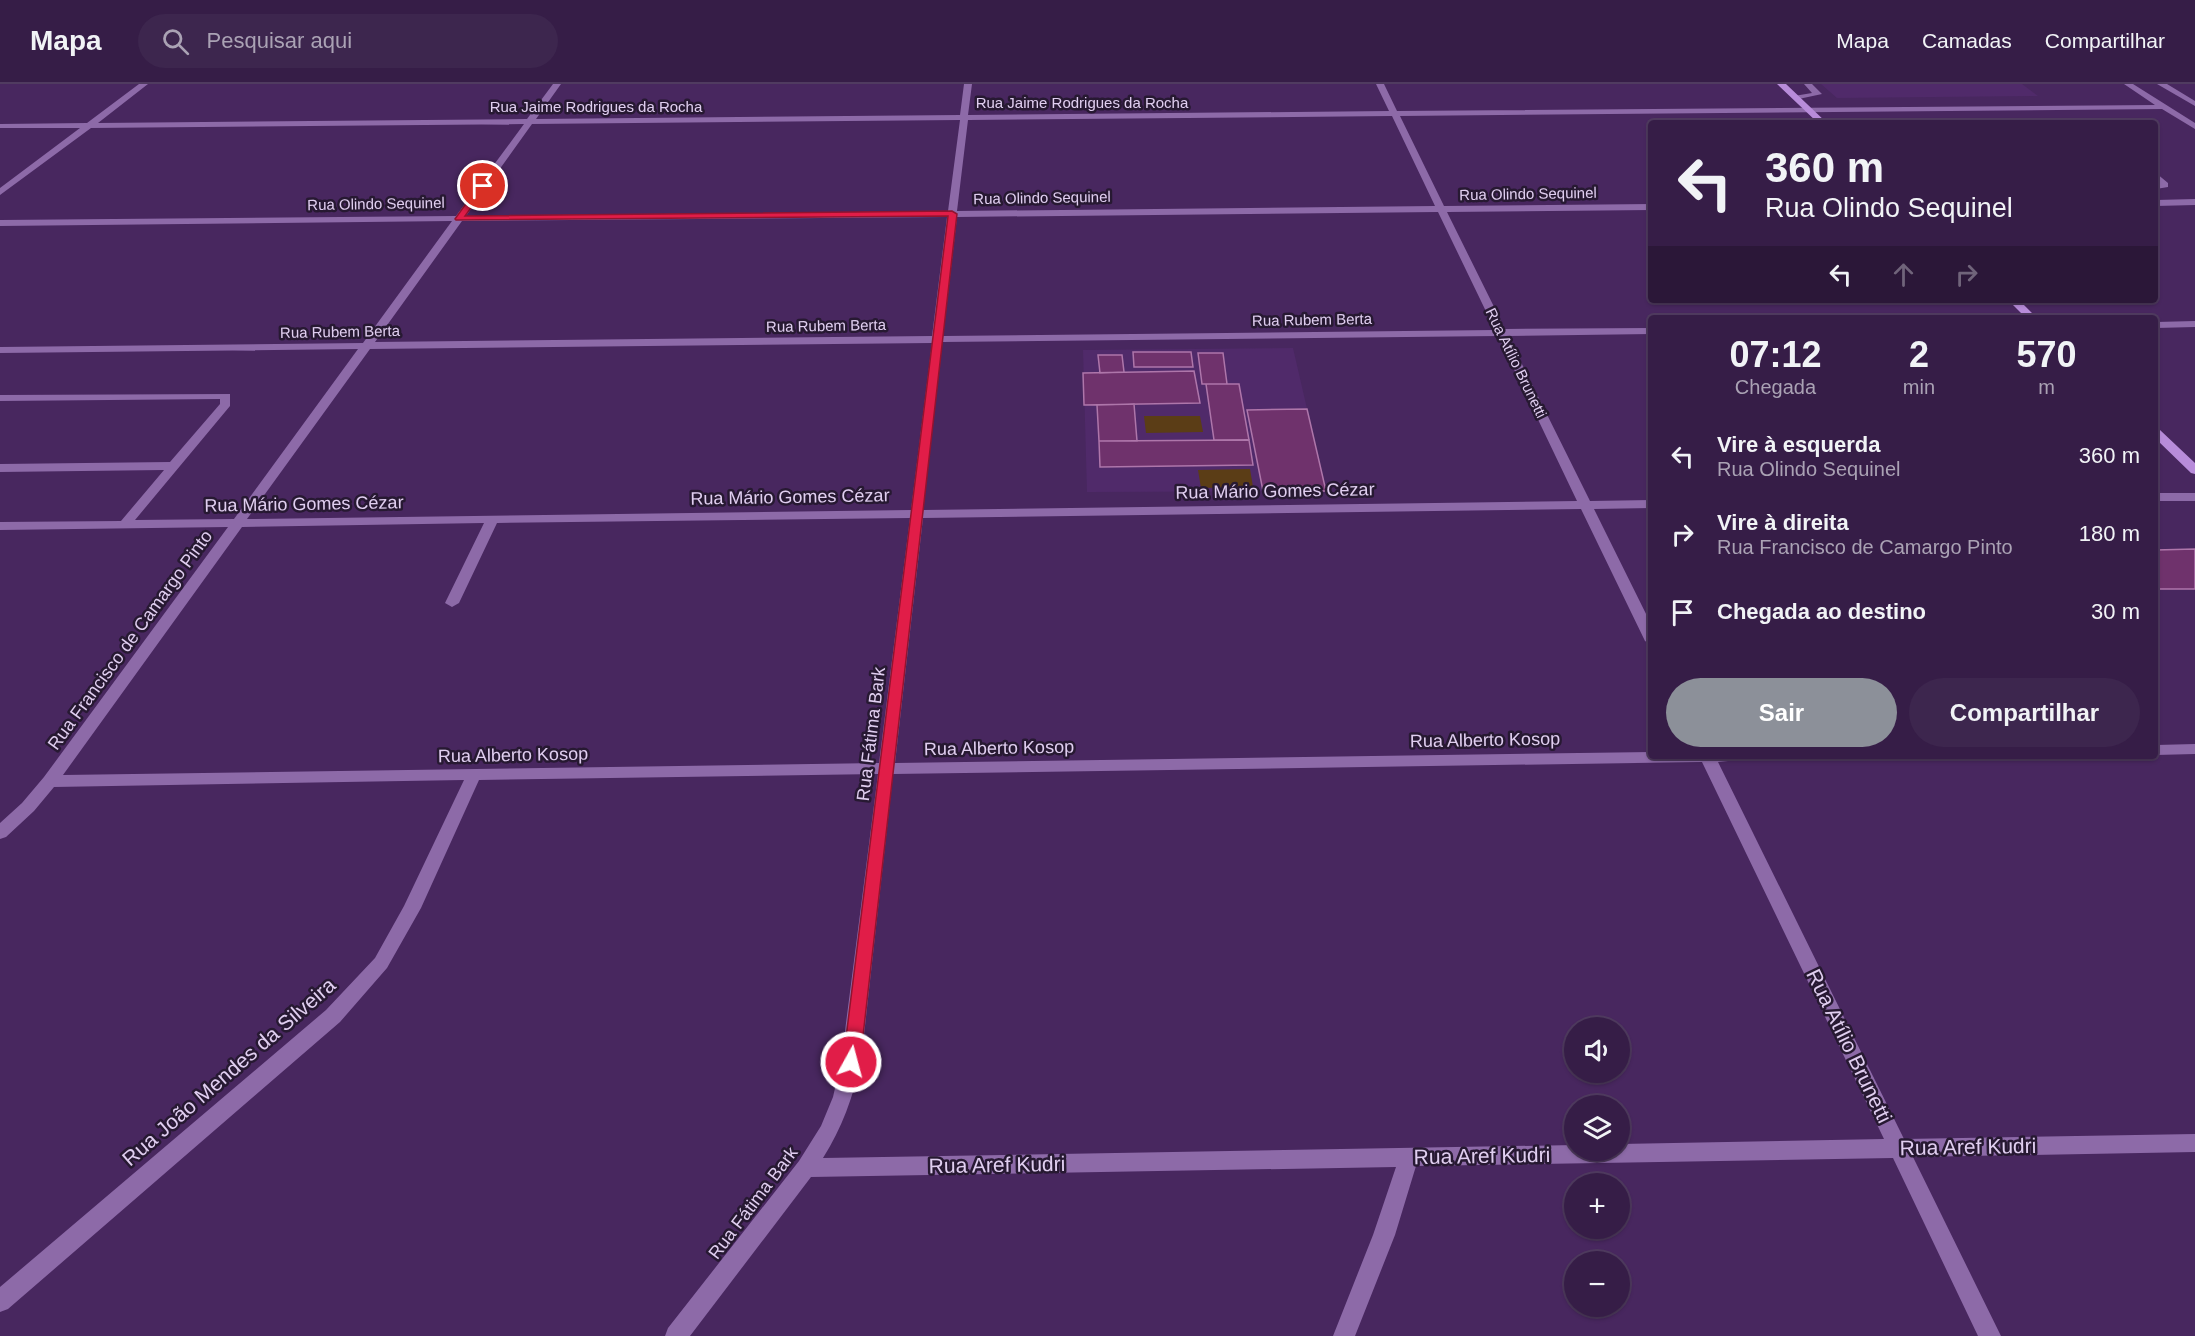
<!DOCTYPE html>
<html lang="pt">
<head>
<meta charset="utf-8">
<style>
	:root { --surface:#361d47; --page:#3d264e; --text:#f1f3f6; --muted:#aaa2b4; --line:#503b60; --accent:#8c9099 }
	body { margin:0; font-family:Helvetica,sans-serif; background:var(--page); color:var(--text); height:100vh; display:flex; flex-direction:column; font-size:22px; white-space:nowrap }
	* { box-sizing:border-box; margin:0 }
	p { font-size:20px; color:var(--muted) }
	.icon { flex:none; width:33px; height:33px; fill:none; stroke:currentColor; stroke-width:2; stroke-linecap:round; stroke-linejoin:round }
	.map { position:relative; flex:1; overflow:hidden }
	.details { position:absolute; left:1648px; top:231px; width:510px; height:444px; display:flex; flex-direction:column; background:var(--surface); border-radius:6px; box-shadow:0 2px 4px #0004,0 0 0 2px var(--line) }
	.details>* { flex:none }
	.banner { position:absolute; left:1648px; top:36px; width:510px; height:183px; border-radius:6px; box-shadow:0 2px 4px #0004,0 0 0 2px var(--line); background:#361d47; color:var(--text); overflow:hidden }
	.buttons { position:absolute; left:1564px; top:933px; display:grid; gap:12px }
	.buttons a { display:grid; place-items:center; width:66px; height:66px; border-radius:50%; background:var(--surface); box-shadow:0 2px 4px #0004,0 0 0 2px var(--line); font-size:30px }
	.pin { position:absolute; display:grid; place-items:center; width:51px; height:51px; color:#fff; margin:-26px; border:3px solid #fff; border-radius:50%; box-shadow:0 2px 6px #0007 }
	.me { position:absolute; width:66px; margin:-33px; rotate:7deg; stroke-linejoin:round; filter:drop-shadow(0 0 4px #0008) }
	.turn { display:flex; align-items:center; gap:21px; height:126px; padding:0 18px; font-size:27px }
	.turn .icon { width:78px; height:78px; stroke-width:2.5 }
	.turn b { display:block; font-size:42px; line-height:51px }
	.lanes { display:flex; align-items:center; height:57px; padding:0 18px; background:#0003; justify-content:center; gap:30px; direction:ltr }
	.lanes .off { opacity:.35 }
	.eta { display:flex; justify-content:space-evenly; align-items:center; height:102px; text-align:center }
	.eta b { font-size:36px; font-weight:700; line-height:42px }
	.cta { display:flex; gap:12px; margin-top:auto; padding:12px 18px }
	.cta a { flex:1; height:69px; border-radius:36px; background:var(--accent); color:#fff; font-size:24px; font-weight:700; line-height:69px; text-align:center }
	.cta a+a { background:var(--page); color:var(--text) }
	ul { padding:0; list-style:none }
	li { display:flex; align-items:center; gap:18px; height:78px; padding:0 18px }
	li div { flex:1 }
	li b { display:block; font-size:22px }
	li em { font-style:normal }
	header { display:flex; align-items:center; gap:36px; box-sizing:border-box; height:84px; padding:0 30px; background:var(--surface); border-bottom:2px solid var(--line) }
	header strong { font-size:28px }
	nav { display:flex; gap:33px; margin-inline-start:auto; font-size:21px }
	.search { width:420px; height:54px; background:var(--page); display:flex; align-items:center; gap:15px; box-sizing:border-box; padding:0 21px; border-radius:33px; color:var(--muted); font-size:22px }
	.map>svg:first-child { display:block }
</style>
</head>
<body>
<header>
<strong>Mapa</strong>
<div class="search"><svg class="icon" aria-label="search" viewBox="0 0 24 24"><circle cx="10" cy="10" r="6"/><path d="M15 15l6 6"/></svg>Pesquisar aqui</div>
<nav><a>Mapa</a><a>Camadas</a><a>Compartilhar</a></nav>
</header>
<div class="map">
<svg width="2195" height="1252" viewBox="0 0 2195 1252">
	<rect width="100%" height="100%" fill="#48275f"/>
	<path fill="#502a6a" d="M1821 0H2022L2038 12 1837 14Z
		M1293 264 1326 407 1087 408 1083 266Z"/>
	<path fill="#5b3d16" d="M1144 332H1200L1203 348 1146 349Z
		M1250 385 1253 403 1201 404 1198 386Z"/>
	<path fill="#6f326c" stroke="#ae76aa" stroke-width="1.5" d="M1133 268H1191L1193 283H1134Z
		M1198 269H1223L1227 300H1202Z
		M1098 271H1122L1124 288 1100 289Z
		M1194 287 1200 319 1084 321 1083 289Z
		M1206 300H1239L1249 356H1214Z
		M1134 320 1137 357H1099L1097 321Z
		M1307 325 1326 407H1263L1247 326Z
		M1249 356 1253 381 1100 383 1099 357Z
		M2195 465V505H2156V466Z"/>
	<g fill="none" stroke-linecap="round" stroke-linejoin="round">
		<path fill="#8d6aa8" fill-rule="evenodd" d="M139 0H148L98 39 527 35 553 0H561L536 35 960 31 964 0H972L968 31 1389 27 1376 0H1384L1397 27 2155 21 2124 0H2133L2195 39V45L2162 25 1400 32 1444 122 1652 120V126L1447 128 1505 245 1652 244V250L1508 252 1590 417 1652 416V424L1594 425 1652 542V561L1645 557 1581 425 923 434 895 679 1652 668V672H1741L1738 676 1718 678 1904 1055 2195 1050V1068L1913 1073 2001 1252H1978L1893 1074 1416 1082 1395 1151 1355 1252H1333L1373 1151 1396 1083 811 1093 690 1252H665L668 1244 799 1077 821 1042 833 1013 841 978 878 690 479 696 421 824 387 884 340 938 8 1225 0 1228V1203L326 926 375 874 404 822 464 696 54 703 34 727 6 753 0 755V739L22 719 44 693 228 443 0 446V438L121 437 164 386 0 388V380L170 378 220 320V315L0 317V311L230 310V322L135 436 234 435 358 265 0 269V263L363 259 452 137 0 142V136L456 132 524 40 91 44 0 111V104L80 44H0V40L87 39ZM1392 32 1435 122 957 127 968 36ZM960 36 948 127 466 132 532 40ZM1438 128 1495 246 943 252 957 133ZM947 133 932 252 375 258 462 137ZM1498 252 1577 417 923 426 942 258ZM932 259 911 426 247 435 370 265ZM910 434 879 679 63 691 242 443 484 439 445 519 452 523 459 519 497 439ZM1702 678 1884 1055 1620 1060V1066H1575V1061L823 1074C842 1044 853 1013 861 978L893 690Z
			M1804 0H1812L1822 10 1794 16V12L1812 9Z
			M2157 0H2167L2195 17V22Z
			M2156 89 2168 99V103L2156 105V99H2158L2156 97Z
			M2195 115V121L2156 122V116Z
			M2195 237V243L2156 244V238Z
			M2156 409H2195V417H2156Z
			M2195 660V670L2156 671V661Z"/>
		<path fill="#b88cda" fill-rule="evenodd" d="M1777 0H1786L1827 39H1818Z
			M2008 216H2019L2037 234H2026Z
			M2156 345 2160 346 2195 379V390L2191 389 2156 355Z"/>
	</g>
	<path fill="#e11d48" stroke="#92132f" stroke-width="1.5" d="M480 100 487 102 465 132 952 127 957 130 860 978 857 984 851 986 845 984 843 978 948 132 456 136 455 135Z"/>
	<g text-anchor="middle" stroke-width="5" stroke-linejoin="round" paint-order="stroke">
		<g font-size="15" fill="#e0cef0" stroke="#271932">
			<text x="1082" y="24">Rua Jaime Rodrigues da Rocha</text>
			<text x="596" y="28">Rua Jaime Rodrigues da Rocha</text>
			<text transform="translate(1528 110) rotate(-1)" y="5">Rua Olindo Sequinel</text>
			<text transform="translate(1042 114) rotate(-1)" y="5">Rua Olindo Sequinel</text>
			<text transform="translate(376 120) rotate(-1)" y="5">Rua Olindo Sequinel</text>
			<text transform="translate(1312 236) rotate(-1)" y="5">Rua Rubem Berta</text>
			<text transform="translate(826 242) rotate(-1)" y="5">Rua Rubem Berta</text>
			<text transform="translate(340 248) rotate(-1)" y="5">Rua Rubem Berta</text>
			<text transform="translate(1516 279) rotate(64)" y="5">Rua Atílio Brunetti</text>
		</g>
		<g font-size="18" fill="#e0cef0" stroke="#271932">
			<text transform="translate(1275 407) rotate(-1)" y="6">Rua Mário Gomes Cézar</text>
			<text transform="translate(790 413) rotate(-1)" y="6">Rua Mário Gomes Cézar</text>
			<text transform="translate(304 420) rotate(-1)" y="6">Rua Mário Gomes Cézar</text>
			<text transform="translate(130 556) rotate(-54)" y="6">Rua Francisco de Camargo Pinto</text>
			<text transform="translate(871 650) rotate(-83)" y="6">Rua Fátima Bark</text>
			<text transform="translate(1485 656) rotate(-1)" y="6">Rua Alberto Kosop</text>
			<text transform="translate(999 664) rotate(-1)" y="6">Rua Alberto Kosop</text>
			<text transform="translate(513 671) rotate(-1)" y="6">Rua Alberto Kosop</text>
			<text transform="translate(753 1119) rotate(-53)" y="6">Rua Fátima Bark</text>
		</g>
		<g font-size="21" fill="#e0cef0" stroke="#271932">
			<text transform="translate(1849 962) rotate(64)" y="7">Rua Atílio Brunetti</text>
			<text transform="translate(229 988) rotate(-41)" y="7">Rua João Mendes da Silveira</text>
			<text transform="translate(1968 1063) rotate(-1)" y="7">Rua Aref Kudri</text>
			<text transform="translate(1482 1072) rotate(-1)" y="7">Rua Aref Kudri</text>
			<text transform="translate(997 1081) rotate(-1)" y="7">Rua Aref Kudri</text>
		</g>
	</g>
</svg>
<div class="buttons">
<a><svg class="icon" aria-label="sound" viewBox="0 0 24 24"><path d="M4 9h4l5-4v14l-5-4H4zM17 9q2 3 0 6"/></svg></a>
<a><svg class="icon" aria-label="layers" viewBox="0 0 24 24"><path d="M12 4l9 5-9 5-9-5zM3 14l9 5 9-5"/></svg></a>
<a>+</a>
<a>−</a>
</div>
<div class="pin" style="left:483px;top:102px;background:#d93025"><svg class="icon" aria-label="arrive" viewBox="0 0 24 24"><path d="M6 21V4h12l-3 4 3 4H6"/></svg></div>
<svg class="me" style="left:851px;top:978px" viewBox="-20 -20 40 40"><circle r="17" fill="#e11d48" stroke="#fff" stroke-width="3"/><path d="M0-11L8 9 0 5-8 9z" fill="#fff"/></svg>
<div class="banner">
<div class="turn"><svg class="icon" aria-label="left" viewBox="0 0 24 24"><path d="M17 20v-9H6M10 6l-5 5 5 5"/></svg><div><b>360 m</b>Rua Olindo Sequinel</div></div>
<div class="lanes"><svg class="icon" aria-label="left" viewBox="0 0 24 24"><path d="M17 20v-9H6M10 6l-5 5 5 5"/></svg><svg class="icon off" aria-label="ahead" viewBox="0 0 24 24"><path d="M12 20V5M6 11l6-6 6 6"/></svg><svg class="icon off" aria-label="right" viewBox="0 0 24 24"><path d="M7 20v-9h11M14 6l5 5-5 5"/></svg></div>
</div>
<section class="details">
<div class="eta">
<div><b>07:12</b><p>Chegada</p></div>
<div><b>2</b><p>min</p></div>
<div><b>570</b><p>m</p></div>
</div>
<ul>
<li><svg class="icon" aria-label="left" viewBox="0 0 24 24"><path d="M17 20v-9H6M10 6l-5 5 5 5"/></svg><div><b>Vire à esquerda</b><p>Rua Olindo Sequinel</p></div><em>360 m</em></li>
<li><svg class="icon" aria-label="right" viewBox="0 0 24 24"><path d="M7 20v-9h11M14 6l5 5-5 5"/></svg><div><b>Vire à direita</b><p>Rua Francisco de Camargo Pinto</p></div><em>180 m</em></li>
<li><svg class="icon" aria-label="arrive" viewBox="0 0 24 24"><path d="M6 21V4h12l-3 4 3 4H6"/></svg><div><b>Chegada ao destino</b></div><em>30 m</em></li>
</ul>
<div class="cta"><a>Sair</a><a>Compartilhar</a></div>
</section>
</div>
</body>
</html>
